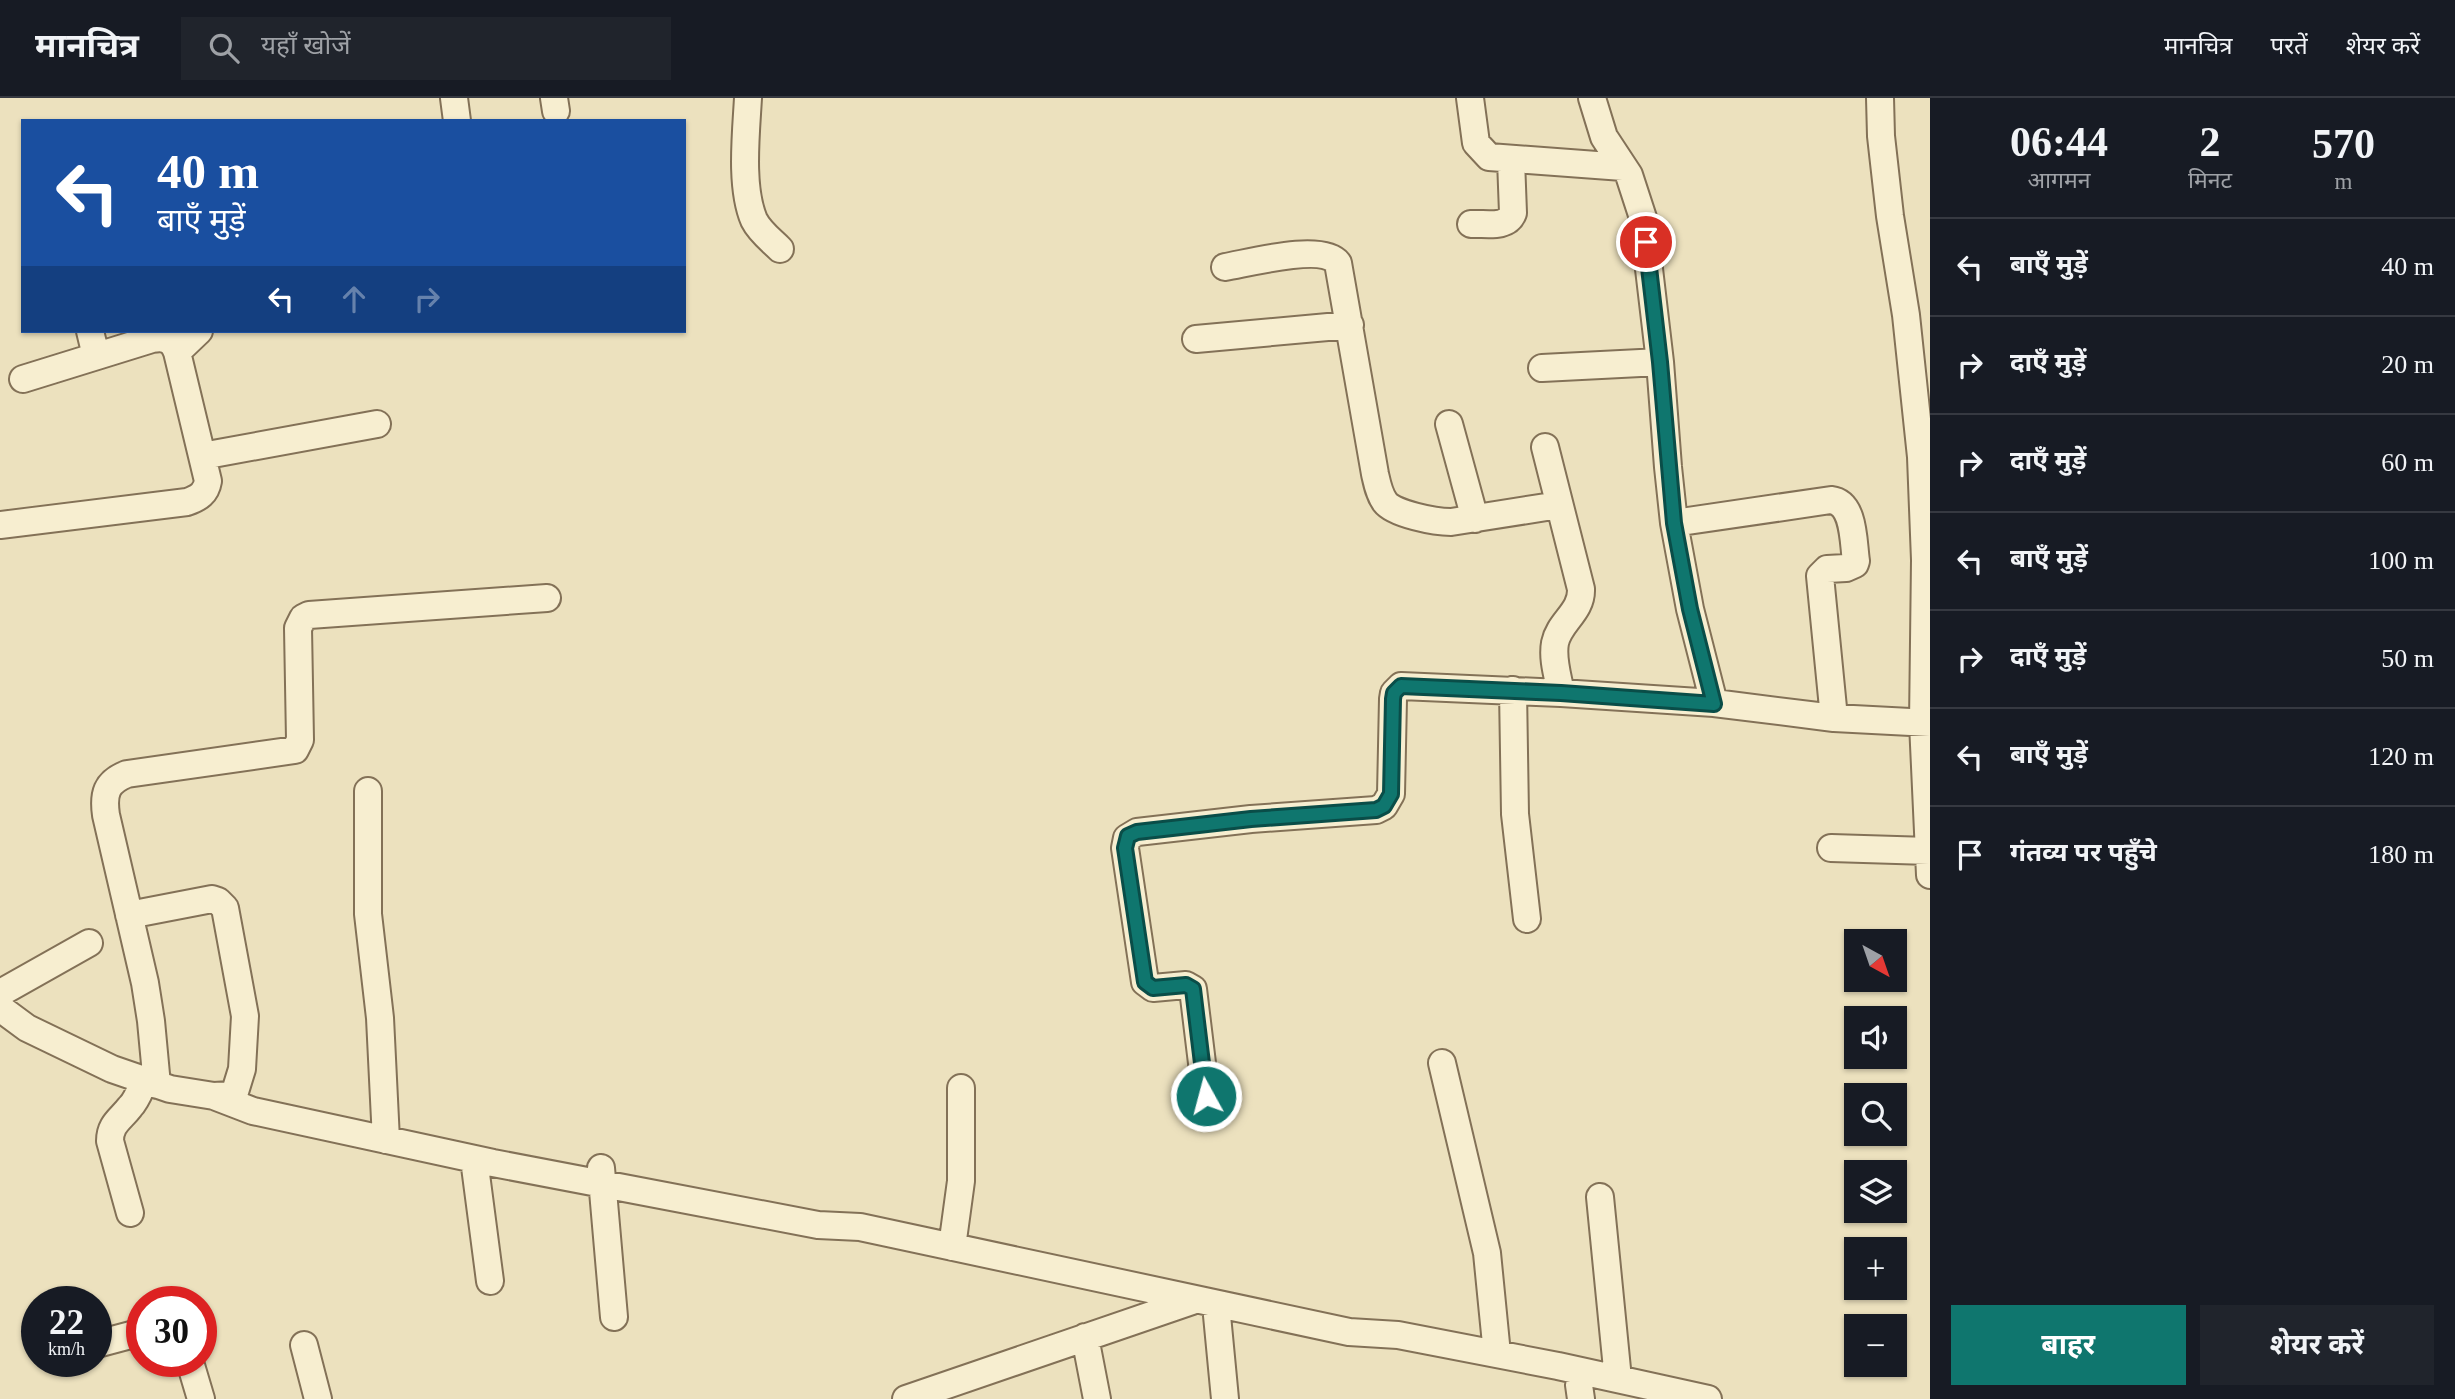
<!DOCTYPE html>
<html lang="hi">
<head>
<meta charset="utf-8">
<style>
	:root { --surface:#171b24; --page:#20242c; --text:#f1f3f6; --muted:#9ea1a6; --line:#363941; --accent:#0f766e }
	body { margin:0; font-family:"Times New Roman","Noto Sans Devanagari",serif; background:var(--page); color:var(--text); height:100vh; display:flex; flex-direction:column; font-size:26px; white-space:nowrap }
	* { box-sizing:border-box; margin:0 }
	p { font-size:23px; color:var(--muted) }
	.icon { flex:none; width:38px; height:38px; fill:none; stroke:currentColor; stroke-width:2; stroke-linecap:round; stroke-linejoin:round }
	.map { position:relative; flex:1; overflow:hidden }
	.sheet { display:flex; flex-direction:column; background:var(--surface); width:525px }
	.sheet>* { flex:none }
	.banner { position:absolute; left:21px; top:21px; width:665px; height:214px; border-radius:0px; box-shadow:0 2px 5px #0004; background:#1a4fa0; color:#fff; overflow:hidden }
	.needle { width:46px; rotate:140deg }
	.fabs { position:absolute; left:1844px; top:831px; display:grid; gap:14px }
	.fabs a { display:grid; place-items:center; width:63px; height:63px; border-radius:0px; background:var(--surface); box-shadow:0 2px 5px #0004; font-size:35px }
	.speed { position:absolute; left:21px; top:1188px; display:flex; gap:14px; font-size:35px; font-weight:700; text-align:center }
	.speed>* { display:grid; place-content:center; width:91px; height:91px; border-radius:50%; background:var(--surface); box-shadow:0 2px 5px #0004; line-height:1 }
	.speed small { font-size:18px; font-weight:400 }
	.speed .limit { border:10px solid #d22; background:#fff; color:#111 }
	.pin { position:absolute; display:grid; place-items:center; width:60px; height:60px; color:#fff; margin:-30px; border:4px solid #fff; border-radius:50%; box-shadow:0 2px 7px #0007 }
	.me { position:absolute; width:77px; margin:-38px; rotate:353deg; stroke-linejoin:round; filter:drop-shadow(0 0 5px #0008) }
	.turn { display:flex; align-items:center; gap:24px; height:147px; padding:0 21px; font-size:32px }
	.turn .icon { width:91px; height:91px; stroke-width:2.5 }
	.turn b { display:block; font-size:49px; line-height:60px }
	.lanes { display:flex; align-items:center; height:66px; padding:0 21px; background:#0003; justify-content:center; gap:35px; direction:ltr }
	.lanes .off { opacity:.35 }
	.eta { display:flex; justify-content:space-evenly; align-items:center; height:119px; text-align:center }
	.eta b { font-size:42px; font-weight:700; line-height:49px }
	.cta { display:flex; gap:14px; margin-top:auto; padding:14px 21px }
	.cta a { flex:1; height:80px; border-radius:0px; background:var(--accent); color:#fff; font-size:28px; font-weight:700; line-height:80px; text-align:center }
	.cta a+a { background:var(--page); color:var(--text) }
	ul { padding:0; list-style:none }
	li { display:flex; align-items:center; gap:21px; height:98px; padding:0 21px; border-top:2px solid var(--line) }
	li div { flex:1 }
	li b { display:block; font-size:26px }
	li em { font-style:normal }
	header { display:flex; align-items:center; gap:42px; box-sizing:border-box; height:98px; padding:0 35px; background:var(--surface); border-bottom:2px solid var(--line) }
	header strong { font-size:33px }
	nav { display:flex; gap:38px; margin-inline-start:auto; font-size:24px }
	.search { width:490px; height:63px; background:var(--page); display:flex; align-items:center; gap:18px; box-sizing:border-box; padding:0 24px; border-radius:0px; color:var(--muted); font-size:26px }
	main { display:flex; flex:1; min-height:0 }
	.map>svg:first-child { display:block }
</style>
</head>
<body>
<header>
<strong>मानचित्र</strong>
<div class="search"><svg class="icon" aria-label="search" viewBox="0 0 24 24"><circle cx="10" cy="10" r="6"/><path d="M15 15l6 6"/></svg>यहाँ खोजें</div>
<nav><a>मानचित्र</a><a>परतें</a><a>शेयर करें</a></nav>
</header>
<main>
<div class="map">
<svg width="1930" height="1301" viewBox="0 0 1930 1301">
	<rect width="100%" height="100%" fill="#ece1be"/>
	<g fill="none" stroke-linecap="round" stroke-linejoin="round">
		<defs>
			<path id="minor" d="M454 0 457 23
				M554 0 556 13
				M748 0C746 36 740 89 754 122 760 134 771 142 780 151
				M1470 0 1476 45 1489 59 1623 69
				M1592 0 1604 39 1629 77 1643 120 1660 264 1668 369 1674 425 1690 511 1714 605
				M1880 0 1881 38 1890 118 1906 217 1921 359 1925 462 1923 625 1930 777
				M1471 126C1485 125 1507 131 1513 115L1511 62
				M1225 169C1249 165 1322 145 1338 165L1375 376C1377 385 1379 396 1385 404 1394 416 1435 424 1451 424L1559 407
				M90 233 96 258
				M1196 241 1350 227
				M177 254 199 233
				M1542 270 1660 264
				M1449 326 1475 421
				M1545 349 1581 491C1582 514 1559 524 1555 545 1552 561 1558 579 1561 595
				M202 358 377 326
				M1674 425 1831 402C1855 405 1853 444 1856 463L1855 466 1846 470 1827 471 1820 478 1834 620
				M0 427 187 404C199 400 206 395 208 383L177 254C172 241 165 239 152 241L23 281
				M1513 592 1515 716 1527 821
				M368 693V816L380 920 386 1042
				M1831 750 1929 753
				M129 817 212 801 218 803 225 810 245 918 242 971 234 997
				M2 894 89 845
				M0 910 27 930 112 971 170 991 214 998 230 997
				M1442 965 1487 1155 1497 1256
				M157 987 151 923 145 885 106 717C103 696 106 684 127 676L295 652 300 642 298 530 303 520 309 517 547 500
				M214 998 253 1013 493 1065 818 1127 860 1129 1349 1234 1398 1237 1558 1268 1708 1301
				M1206 998 1193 891 1186 887 1153 890 1145 884 1125 750 1127 740 1137 734 1251 721 1376 712 1384 708 1391 696 1393 601 1394 595 1401 588 1561 595 1714 605 1834 620 1930 625
				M474 1061 490 1183
				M601 1070 614 1219
				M1600 1099 1618 1281
				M130 1115 110 1043C110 1026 120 1022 130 1009 137 1002 140 992 144 983
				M952 1149 961 1083V990
				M1216 1207 1225 1301
				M1085 1239 1097 1301
				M97 1246 142 1234
				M304 1247 318 1301
				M190 1264 201 1301
				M1579 1287 1581 1301
				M906 1301 1192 1203"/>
		</defs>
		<use href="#minor" stroke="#837157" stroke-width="30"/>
		<use href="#minor" stroke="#f7eed0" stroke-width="26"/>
	</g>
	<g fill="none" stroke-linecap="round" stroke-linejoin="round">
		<defs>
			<path id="route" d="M1206 998 1193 891 1186 887 1153 890 1145 884 1125 750 1128 738 1137 734 1251 721 1376 712 1384 708 1391 696 1393 601 1394 595 1401 588 1561 595 1714 606 1690 511 1674 425 1660 264 1646 144"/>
		</defs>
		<use href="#route" stroke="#0a4d48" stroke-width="18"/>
		<use href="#route" stroke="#0f766e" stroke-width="12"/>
	</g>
</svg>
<div class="fabs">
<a><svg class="needle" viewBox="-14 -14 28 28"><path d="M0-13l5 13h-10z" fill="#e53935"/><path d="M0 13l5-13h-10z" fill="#9ea1a6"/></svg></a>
<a><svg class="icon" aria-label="sound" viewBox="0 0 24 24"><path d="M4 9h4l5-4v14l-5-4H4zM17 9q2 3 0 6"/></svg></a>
<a><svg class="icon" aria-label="search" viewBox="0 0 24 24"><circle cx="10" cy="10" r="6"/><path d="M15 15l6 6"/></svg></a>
<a><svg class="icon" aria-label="layers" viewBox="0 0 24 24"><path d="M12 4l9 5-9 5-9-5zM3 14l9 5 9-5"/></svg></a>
<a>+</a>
<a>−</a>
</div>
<div class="speed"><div>22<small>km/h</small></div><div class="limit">30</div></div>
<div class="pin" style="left:1646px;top:144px;background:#d93025"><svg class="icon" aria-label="arrive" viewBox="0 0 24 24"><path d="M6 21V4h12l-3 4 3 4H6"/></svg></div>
<svg class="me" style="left:1206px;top:998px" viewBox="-20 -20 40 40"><circle r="17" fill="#0f766e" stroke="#fff" stroke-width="3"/><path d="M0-11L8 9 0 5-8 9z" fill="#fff"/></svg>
<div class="banner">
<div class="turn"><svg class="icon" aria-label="left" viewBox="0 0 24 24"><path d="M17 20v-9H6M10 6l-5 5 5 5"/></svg><div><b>40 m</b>बाएँ मुड़ें</div></div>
<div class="lanes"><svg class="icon" aria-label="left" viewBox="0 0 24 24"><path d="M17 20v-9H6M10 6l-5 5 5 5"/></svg><svg class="icon off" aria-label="ahead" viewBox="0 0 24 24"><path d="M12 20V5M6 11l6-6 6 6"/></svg><svg class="icon off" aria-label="right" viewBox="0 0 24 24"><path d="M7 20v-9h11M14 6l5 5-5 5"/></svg></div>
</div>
</div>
<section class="sheet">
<div class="eta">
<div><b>06:44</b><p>आगमन</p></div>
<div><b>2</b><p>मिनट</p></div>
<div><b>570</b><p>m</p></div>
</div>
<ul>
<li><svg class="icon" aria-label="left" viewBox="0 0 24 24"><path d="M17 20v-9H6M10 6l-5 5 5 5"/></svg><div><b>बाएँ मुड़ें</b></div><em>40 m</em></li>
<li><svg class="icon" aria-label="right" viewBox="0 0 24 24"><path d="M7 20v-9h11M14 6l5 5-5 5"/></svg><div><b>दाएँ मुड़ें</b></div><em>20 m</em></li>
<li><svg class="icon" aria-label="right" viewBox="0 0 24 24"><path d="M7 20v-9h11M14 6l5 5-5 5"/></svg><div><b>दाएँ मुड़ें</b></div><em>60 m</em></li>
<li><svg class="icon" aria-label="left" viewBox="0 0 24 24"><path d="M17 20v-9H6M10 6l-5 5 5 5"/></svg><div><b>बाएँ मुड़ें</b></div><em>100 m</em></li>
<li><svg class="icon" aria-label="right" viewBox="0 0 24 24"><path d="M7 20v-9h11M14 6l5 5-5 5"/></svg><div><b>दाएँ मुड़ें</b></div><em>50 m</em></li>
<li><svg class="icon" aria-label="left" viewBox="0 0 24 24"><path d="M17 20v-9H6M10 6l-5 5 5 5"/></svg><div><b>बाएँ मुड़ें</b></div><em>120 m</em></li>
<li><svg class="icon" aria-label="arrive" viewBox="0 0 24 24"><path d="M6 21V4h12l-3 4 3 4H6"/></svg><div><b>गंतव्य पर पहुँचे</b></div><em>180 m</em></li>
</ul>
<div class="cta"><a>बाहर</a><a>शेयर करें</a></div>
</section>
</main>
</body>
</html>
